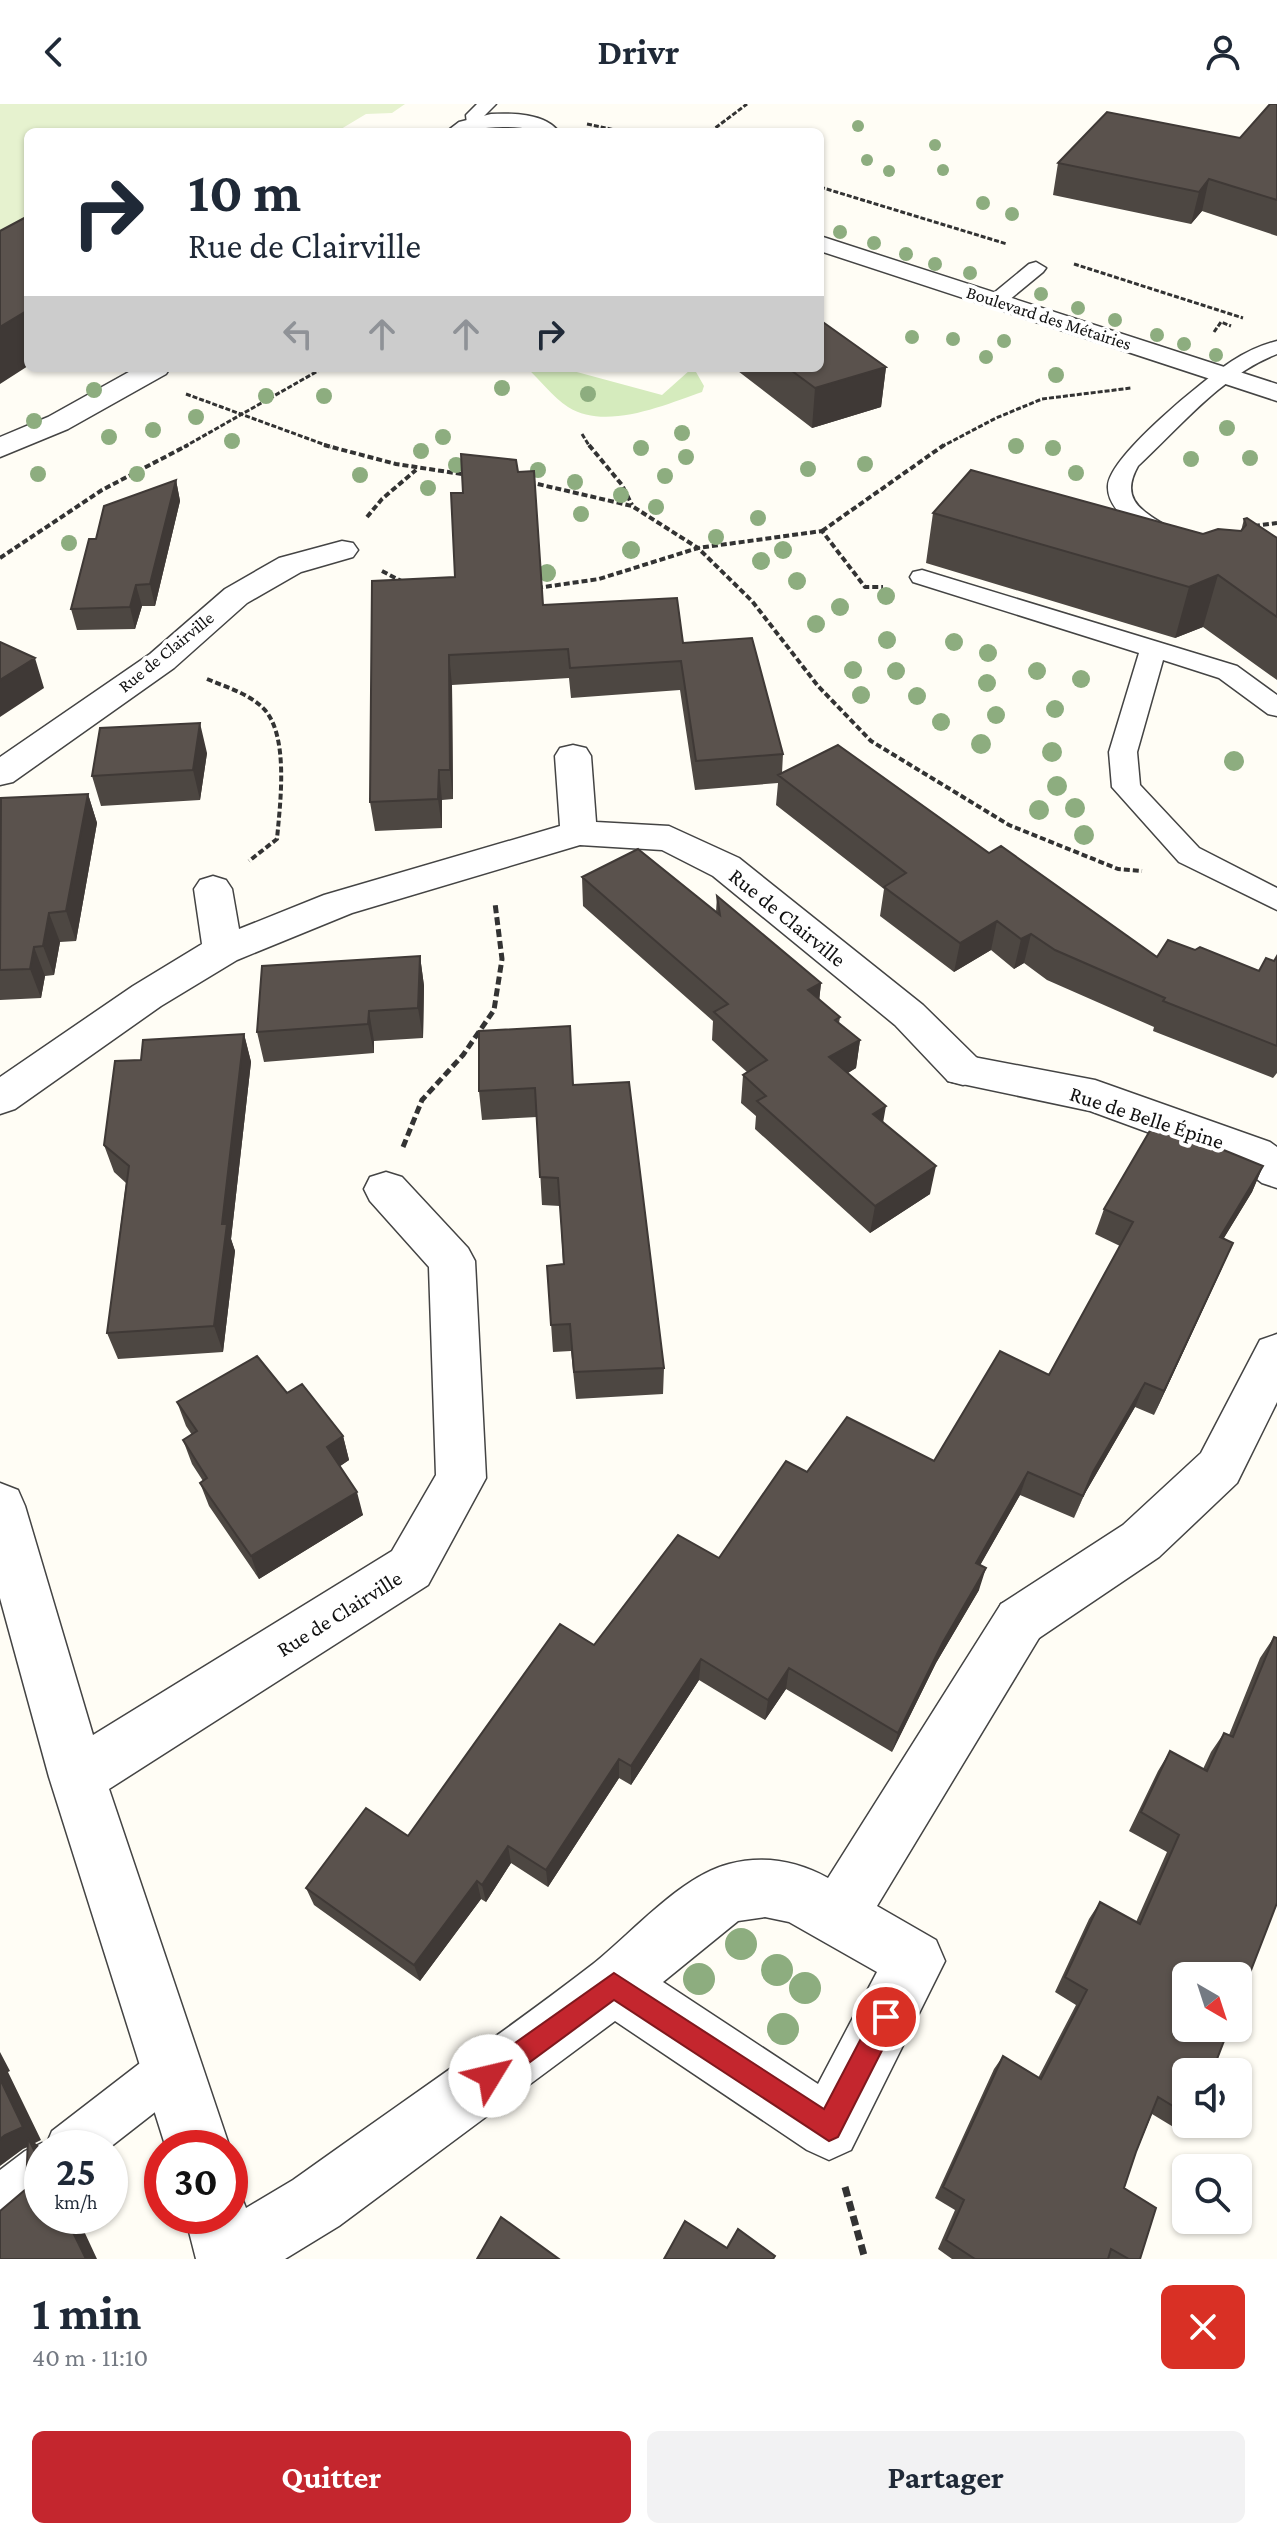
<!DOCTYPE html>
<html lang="fr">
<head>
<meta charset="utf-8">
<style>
	:root { --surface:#fff; --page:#f2f2f3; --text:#1f2937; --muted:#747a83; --accent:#c4262e }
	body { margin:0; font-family:"Crimson Pro",serif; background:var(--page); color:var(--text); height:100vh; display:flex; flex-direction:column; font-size:30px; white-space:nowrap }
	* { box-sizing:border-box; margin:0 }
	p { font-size:26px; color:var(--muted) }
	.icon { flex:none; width:44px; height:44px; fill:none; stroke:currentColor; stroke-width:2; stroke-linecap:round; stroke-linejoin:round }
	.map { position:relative; height:2155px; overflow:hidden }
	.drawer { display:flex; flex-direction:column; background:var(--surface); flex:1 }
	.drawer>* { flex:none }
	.hud { position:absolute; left:24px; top:24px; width:800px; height:244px; border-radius:12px; box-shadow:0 2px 6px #0004; background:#fff; color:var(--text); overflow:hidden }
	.needle { width:52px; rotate:141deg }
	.tools { position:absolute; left:1172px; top:1858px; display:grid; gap:16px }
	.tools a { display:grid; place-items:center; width:80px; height:80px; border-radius:12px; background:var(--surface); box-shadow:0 2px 6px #0004; font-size:40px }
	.speed { position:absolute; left:24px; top:2026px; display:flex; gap:16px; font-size:40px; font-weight:700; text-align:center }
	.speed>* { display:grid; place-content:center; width:104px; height:104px; border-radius:50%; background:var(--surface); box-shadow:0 2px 6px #0004; line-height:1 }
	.speed small { font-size:20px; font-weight:400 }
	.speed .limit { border:12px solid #d22; background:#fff; color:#111 }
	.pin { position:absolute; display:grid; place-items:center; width:68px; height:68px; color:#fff; margin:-34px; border:4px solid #fff; border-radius:50%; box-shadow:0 2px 8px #0007 }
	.me { position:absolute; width:88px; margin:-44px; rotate:54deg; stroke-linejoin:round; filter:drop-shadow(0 0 6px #0008) }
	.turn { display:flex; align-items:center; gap:28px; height:168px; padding:0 32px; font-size:36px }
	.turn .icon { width:104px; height:104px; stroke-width:2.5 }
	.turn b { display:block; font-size:56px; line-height:68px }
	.lanes { display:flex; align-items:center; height:76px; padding:0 32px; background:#0003; justify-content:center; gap:40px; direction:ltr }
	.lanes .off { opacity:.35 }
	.round { display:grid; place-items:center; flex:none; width:84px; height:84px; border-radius:12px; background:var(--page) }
	.headline { display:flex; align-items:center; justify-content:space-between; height:136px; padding:0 32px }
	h1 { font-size:48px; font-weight:700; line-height:60px }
	.cta { display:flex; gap:16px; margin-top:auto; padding:16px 32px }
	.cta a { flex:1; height:92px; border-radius:12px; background:var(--accent); color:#fff; font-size:32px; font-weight:700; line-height:92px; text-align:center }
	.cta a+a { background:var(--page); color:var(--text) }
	header { display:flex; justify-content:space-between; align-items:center; height:104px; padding:0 32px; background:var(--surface); font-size:36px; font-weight:700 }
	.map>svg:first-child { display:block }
</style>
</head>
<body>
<header><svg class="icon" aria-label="back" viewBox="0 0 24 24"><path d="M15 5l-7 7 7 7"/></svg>Drivr<svg class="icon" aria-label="person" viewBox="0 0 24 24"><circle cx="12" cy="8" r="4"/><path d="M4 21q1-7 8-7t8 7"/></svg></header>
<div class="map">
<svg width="1277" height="2155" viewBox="0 0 1277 2155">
	<rect width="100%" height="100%" fill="#fffdf5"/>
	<path fill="#d5ebbd" d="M527 264H562L662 291 690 266 696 268 704 282 702 288C664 301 606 327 568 303 553 293 540 276 527 264Z"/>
	<path fill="#e6f2cf" d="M0 0H405L392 9 366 10 336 28H28V127L0 134Z"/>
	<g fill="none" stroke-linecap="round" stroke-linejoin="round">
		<defs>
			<path id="service" d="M477 0H496L484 12 482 24 476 25 467 20 466 11Z
				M1036 158 1046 164 1043 168 1003 201H989L986 197 989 193 1029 160Z
				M1277 237V250C1222 271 1180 323 1138 362 1112 408 1166 412 1185 439L1181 444C1165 448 1151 436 1138 426 1125 416 1107 400 1108 382 1109 352 1206 274 1232 257 1246 248 1261 241 1277 237Z
				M922 466 1237 562 1277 591V612L1268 610 1219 574 1163 556 1137 648 1140 681 1199 744 1277 784V806L1179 758 1112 683 1109 648 1139 549 913 478 910 473 913 468Z
				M174 1939 191 1946 198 1963 191 1980 109 2044H42V2095L18 2115 0 2122V2066L25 2047 42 2039 46 2041 52 2027 157 1946Z"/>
			<path id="pedestrian" d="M963 951 1095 976 1270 1038 1277 1043V1084L1262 1079 1240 1062 1090 1007 948 977 942 966 948 955Z
				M1277 1230V1298L1237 1379 1159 1453 1039 1534 1020 1542 1001 1534 994 1517 1001 1500 1123 1421 1201 1349 1260 1236Z"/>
			<path id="minor" d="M342 437 353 439 358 446 353 453 301 468 247 499 174 564 13 678 0 681V653L150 550 225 485 279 454Z
				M573 641 586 644 591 652 596 718 669 722 739 754 923 901 978 955 984 966 978 977 963 981 948 977 895 921 713 772 662 746 580 741 352 809 237 856 161 902 15 1005 0 1010V973L133 882 202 840 194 785 200 776 213 772 226 776 232 785 239 825 324 791 560 722 555 652 560 644Z
				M386 1068 402 1073 468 1144 475 1157 486 1374 428 1481 109 1685 230 2044H166L49 1673 0 1494V1379L18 1386 25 1402 93 1631 392 1447 436 1371 429 1163 370 1097 364 1085 370 1073Z
				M1020 1492 1039 1500 1046 1517 1039 1534 877 1802 936 1836 945 1857 851 2046 829 2056 807 2046 615 1917 339 2122 285 2155H196L185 2112H230V2085L240 2089 246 2104 293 2076C393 2004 496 1935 593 1860 632 1829 681 1772 729 1760 763 1751 797 1757 828 1774L1001 1500ZM765 1813 789 1818 877 1868 818 1980 663 1878 738 1817Z"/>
			<path id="tertiary" d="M491 10C512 9 545 9 559 28 540 28 522 22 503 23 483 23 465 28 446 28L459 18Z
				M820 132 1277 280V297L820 147Z
				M136 264H170L166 270 68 325 0 353V333L48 313Z"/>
		</defs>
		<use href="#service" stroke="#444" stroke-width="3"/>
		<use href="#pedestrian" stroke="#444" stroke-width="3"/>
		<use href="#minor" stroke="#444" stroke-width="3"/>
		<use href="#tertiary" stroke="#444" stroke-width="3"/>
		<path stroke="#333" stroke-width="3" stroke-dasharray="5 2" stroke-linecap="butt" d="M587 20 625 28
			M710 28 747 0
			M820 83 1007 140
			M1074 160 1243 214
			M1214 228 1221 218 1231 222
			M186 290 331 343
			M582 330 590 343
			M184 343 323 264
			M941 343 996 314 1042 295 1131 284"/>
		<path stroke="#333" stroke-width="4" stroke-dasharray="6 3" stroke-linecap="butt" d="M324 341 396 360 468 371
			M589 341 622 381 632 401
			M529 378 632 402 698 444 822 427 865 483H883
			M367 413 382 395 416 366
			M1254 422 1277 419
			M822 427 944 341
			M0 454 102 386 188 341
			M382 467 405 479
			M537 484 599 475 698 444 752 497 818 582 871 637 1009 721 1118 765 1142 767
			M207 575C226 583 247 589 262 603 290 629 280 700 277 735L249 757"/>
		<path stroke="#333" stroke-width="5" stroke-dasharray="8 4" stroke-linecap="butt" d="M403 1043 422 996 463 951 494 906 502 855 495 799"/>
		<path stroke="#333" stroke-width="7" stroke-dasharray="10 5" stroke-linecap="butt" d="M845 2083 865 2155"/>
		<use href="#service" fill="#fff" fill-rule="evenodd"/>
		<use href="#pedestrian" fill="#fff" fill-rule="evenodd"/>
		<use href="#minor" fill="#fff" fill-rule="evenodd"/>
		<use href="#tertiary" fill="#fff" fill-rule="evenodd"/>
	</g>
	<g fill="#8dad7f">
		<circle cx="858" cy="22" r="6"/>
		<circle cx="935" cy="41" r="6"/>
		<circle cx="867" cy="56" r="6"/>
		<circle cx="943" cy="66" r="6"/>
		<circle cx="889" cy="67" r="6"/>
		<circle cx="983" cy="99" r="7"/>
		<circle cx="1012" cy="110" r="7"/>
		<circle cx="840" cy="128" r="7"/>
		<circle cx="874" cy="139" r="7"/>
		<circle cx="906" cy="150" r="7"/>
		<circle cx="935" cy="160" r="7"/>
		<circle cx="970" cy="169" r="7"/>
		<circle cx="1041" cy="190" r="7"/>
		<circle cx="1078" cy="204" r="7"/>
		<circle cx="1115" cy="216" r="7"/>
		<circle cx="1157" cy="231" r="7"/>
		<circle cx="912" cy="233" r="7"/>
		<circle cx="953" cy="235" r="7"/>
		<circle cx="1004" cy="237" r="7"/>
		<circle cx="1184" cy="240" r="7"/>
		<circle cx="1216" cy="251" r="7"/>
		<circle cx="986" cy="253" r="7"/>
		<circle cx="1056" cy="271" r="8"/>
		<circle cx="502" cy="284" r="8"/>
		<circle cx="94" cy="286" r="8"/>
		<circle cx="588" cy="290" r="8"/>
		<circle cx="266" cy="292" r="8"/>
		<circle cx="324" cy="292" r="8"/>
		<circle cx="196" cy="313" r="8"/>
		<circle cx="34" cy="317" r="8"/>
		<circle cx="1227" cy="324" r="8"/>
		<circle cx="153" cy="326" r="8"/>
		<circle cx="682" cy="329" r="8"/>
		<circle cx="109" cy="333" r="8"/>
		<circle cx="443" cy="333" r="8"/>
		<circle cx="232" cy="337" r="8"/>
		<circle cx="1016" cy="342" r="8"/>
		<circle cx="641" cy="344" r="8"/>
		<circle cx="1053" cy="344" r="8"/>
		<circle cx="421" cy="347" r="8"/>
		<circle cx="686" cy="353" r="8"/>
		<circle cx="1250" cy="354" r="8"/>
		<circle cx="1191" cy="355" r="8"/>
		<circle cx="865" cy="360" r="8"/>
		<circle cx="456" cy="361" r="8"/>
		<circle cx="808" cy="365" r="8"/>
		<circle cx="538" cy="366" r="8"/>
		<circle cx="1076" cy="369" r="8"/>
		<circle cx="38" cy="370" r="8"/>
		<circle cx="137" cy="370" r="8"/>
		<circle cx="360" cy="371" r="8"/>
		<circle cx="665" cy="372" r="8"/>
		<circle cx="575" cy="378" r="8"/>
		<circle cx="428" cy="384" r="8"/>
		<circle cx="621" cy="391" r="8"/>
		<circle cx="656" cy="403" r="8"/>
		<circle cx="581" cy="410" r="8"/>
		<circle cx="758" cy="414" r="8"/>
		<circle cx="716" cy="433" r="8"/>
		<circle cx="69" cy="439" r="8"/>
		<circle cx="631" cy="446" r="9"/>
		<circle cx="783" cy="446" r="9"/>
		<circle cx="761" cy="457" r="9"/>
		<circle cx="547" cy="469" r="9"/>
		<circle cx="797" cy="477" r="9"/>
		<circle cx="886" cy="492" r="9"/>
		<circle cx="840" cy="503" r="9"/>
		<circle cx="816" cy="520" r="9"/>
		<circle cx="887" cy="536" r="9"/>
		<circle cx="954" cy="538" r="9"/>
		<circle cx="988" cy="549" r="9"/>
		<circle cx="853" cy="566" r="9"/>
		<circle cx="896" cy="567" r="9"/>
		<circle cx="1037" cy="567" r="9"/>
		<circle cx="1081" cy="575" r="9"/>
		<circle cx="987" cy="579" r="9"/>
		<circle cx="861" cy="591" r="9"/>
		<circle cx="917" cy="592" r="9"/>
		<circle cx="1055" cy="605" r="9"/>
		<circle cx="996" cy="611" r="9"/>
		<circle cx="941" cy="618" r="9"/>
		<circle cx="981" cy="640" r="10"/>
		<circle cx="1052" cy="648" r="10"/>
		<circle cx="1234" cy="657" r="10"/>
		<circle cx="1057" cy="682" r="10"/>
		<circle cx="1075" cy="704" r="10"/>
		<circle cx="1039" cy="706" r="10"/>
		<circle cx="1084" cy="731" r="10"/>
		<circle cx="741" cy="1840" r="16"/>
		<circle cx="777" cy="1866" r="16"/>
		<circle cx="699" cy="1875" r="16"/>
		<circle cx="805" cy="1884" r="16"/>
		<circle cx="783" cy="1925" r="16"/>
	</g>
	<path fill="#4d4742" d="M1277 0V132L1202 107 1191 120 1053 91 1058 59 1240 34Z
		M886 263 881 303 812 324 734 264Z
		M518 368 543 501 683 539 783 650 782 669 989 749 1157 853 1195 846 1259 867 1274 857 1277 852V969L1273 974 1153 927 1154 923 1047 876 1024 859 1014 865 991 846 954 868 880 812 884 785 776 701 778 679 695 686 680 586 571 594 569 574 452 581 453 695 442 696V724L375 727 370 698 455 473 463 389Z
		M176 376 180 397 155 502H142L135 525 77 526 71 505 96 435Z
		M933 409 1203 430 1241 427 1244 415 1277 434V576L1203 523 1175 534 926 459Z
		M207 649 200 696 101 702 92 672Z
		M88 690 97 719 76 837 60 838 54 871 45 872 41 894 0 896V697Z
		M582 773 716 808 717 792 821 879 819 896 840 913 839 919 860 936 856 964 848 969 883 1018 930 1090 870 1129 755 1025 756 1012 741 999 743 971 747 968 712 936 713 917 583 802Z
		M420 852 424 882 423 934 374 937V949L264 958 257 928Z
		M244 930 251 958 231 1135 235 1147 223 1248 118 1255 107 1229 126 1079 114 1068 104 1041 141 956Z
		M573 981 664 1264 663 1290 576 1295 571 1247 553 1248 547 1162 563 1160 560 1102 542 1101 537 1013 482 1016 479 987Z
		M1263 1062 1252 1088 1224 1134 1222 1164 1154 1311 1135 1303 1084 1391 1074 1414 1020 1391 980 1461 979 1486 936 1559 892 1648 786 1585 765 1616 699 1576 631 1681 619 1674 548 1783 511 1759 486 1798 481 1795 420 1877 314 1801 306 1784 408 1732 594 1541 719 1454 807 1368 934 1357 1049 1271 1120 1142 1095 1130 1104 1105Z
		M287 1289 343 1332 349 1356 340 1362 363 1411 259 1475 209 1402 200 1379 203 1377 192 1360 183 1336 192 1331 186 1322 177 1298Z
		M1274 1533 1186 1968V2020H1187L1180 2027 1152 2010 1136 2048 1124 2084 1140 2155H952L938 2145 955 2106 935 2094 994 1965 1003 1952 1038 1974 1076 1901 1055 1888 1089 1815 1100 1798 1136 1818 1167 1748 1129 1727 1158 1667 1170 1647 1203 1665 1211 1648 1224 1629 1229 1631 1260 1554Z"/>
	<path fill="#3f3936" d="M1209 75 1202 107 1191 120 1199 88Z
		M28 206V262L0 280V223Z
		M886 263 881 303 812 324 815 284Z
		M176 376 180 397 155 502 150 480Z
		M1218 471 1203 523 1175 534 1189 483Z
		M136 481 142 502 135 525 130 503Z
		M449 551 452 581 453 695 450 666Z
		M35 554 44 584 0 613V576Z
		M200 619 207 649 200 696 193 666Z
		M439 666 442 696V724L438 695Z
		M88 690 97 719 76 837 66 807Z
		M49 809 60 838 54 871 43 842Z
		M997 817 991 846 954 868 960 839Z
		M1031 830 1024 859 1014 865 1021 835Z
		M34 843 45 872 41 894 30 865Z
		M420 852 424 882 423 934 418 904Z
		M821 879 818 908 808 886Z
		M369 907 374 937V949L368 920Z
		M244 930 251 958 231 1135 235 1147 223 1248 214 1222 222 1120Z
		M860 936 856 964 826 982 829 953Z
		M886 1002 881 1030 873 1010Z
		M936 1062 930 1090 870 1129 875 1102Z
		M1263 1062 1252 1088 1209 1158 1220 1133Z
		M1233 1139 1222 1164 1154 1311 1164 1287Z
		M1145 1279 1135 1303 1084 1391 1074 1414 1093 1368Z
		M343 1332 349 1356 333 1367 327 1343Z
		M1028 1368 1020 1391 969 1481 976 1459Z
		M357 1388 363 1411 259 1475 251 1452Z
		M986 1464 979 1486 936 1559 892 1648 898 1629 943 1538Z
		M701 1555 699 1576 631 1681V1662Z
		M789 1564 786 1585 765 1616 768 1596Z
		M619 1655V1674L548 1783 546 1766Z
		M508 1742 511 1759 486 1798 482 1781Z
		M477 1777 481 1795 420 1877 414 1861Z
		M0 1948 10 1967 8 1968 41 2036 35 2039 42 2044V2062L32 2041 23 2045 0 2062Z
		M65 2112H77L97 2155H86Z"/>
	<path fill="#5a524d" stroke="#3f3936" stroke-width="2" d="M1270 0H1277V96L1209 75 1199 88 1058 59 1107 8 1240 34Z
		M28 112V206L0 223V127Z
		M820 216 886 263 815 284 788 264H820Z
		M461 350 516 356 518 368 534 367 543 501 677 494 683 539 752 534 783 650 696 657 681 557 570 564 568 545 449 551 450 666H439L438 695 370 698 372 477 455 473 451 389H463Z
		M971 366 1203 430 1218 425 1241 427 1246 421 1244 415 1247 414 1277 434V513L1218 471 1189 483 933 409Z
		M176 376 150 480 136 481 130 503 71 505 89 435H96L104 402Z
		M0 538 35 554 0 576Z
		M200 619 193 666 92 672 100 624Z
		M838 641 989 749 1001 742 1157 853 1168 836 1195 846 1200 843 1259 867 1266 854 1274 857 1277 852V942L1163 897 1165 894 1055 846 1031 830 1021 835 997 817 960 839 884 783 906 769 778 671Z
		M88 690 66 807 49 809 43 842 34 843 30 865 0 866 1 694Z
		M638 745 720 811 717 792 821 879 808 886 840 913 835 916 860 936 829 953 886 1002 873 1010 936 1062 875 1102 757 997 766 992 743 971 767 956 714 908 728 900 582 773Z
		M420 852 418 904 369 907 368 920 257 928 262 862Z
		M570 922 573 981 629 978 664 1264 574 1268 570 1220 551 1221 547 1162 564 1160 558 1074 540 1073 535 984 479 987V927Z
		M244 930 222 1120H227L214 1222 107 1229 129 1062 104 1041 115 957 141 956 143 936Z
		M1155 1018 1263 1062 1220 1133 1233 1139 1164 1287 1145 1279 1093 1368 1083 1392 1028 1368 976 1459 986 1464 943 1538 898 1629 789 1564 768 1596 701 1555 631 1662 619 1655 546 1766 508 1742 482 1781 477 1777 414 1861 306 1784 366 1704 408 1732 560 1520 594 1541 678 1431 719 1454 786 1357 807 1368 847 1313 934 1357 1000 1247 1049 1271 1133 1118 1104 1105Z
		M257 1252 287 1289 302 1280 343 1332 327 1343 357 1388 251 1452 200 1379 207 1374 183 1336 197 1327 177 1298Z
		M1274 1533 1277 1534V1799L1238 1900V1872H1186V1924H1229L1212 1968H1186V2010L1158 1993 1136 2048 1124 2084 1156 2104 1140 2155H1129L1111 2145 1108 2155H975L946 2136 964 2096 943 2083 1003 1952 1041 1975 1087 1886 1065 1873 1100 1798 1140 1820 1179 1731 1141 1708 1170 1647 1207 1667 1224 1629 1233 1633Z
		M0 1975 23 2023 5 2031 0 2035Z
		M28 2034 42 2062V2112H65L86 2155H0V2107L26 2085Z
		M501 2113 559 2155H477Z
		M685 2117 727 2144 738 2125 775 2152 773 2155H664Z"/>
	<path fill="#c4262e" stroke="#7f191e" stroke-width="2" d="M614 1869 824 2005 877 1904 886 1900 895 1904 899 1913 838 2033 829 2037 614 1896 499 1981 490 1985 481 1981 477 1972 481 1963Z"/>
	<g text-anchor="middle" stroke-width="8" stroke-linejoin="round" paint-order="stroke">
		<g font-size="18" fill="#111" stroke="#fff">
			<text transform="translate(1049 214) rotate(18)" y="6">Boulevard des Métairies</text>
			<text transform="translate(166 548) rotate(-39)" y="6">Rue de Clairville</text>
		</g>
		<g font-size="22" fill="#111" stroke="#fff">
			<text transform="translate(788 813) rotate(39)" y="8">Rue de Clairville</text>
			<text transform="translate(1147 1013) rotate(18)" y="8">Rue de Belle Épine</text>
			<text transform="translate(339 1509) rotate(-32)" y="8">Rue de Clairville</text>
		</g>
	</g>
</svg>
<div class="tools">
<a><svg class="needle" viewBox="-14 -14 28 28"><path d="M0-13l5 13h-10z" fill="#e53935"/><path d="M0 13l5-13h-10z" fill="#747a83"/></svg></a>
<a><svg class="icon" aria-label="sound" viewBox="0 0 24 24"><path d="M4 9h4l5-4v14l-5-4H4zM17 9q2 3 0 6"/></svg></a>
<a><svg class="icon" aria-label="search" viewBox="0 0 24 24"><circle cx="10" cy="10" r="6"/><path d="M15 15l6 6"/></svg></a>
</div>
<div class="speed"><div>25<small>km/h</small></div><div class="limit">30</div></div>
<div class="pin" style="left:886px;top:1913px;background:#d93025"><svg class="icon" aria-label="arrive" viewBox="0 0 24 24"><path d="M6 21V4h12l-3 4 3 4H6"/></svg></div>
<svg class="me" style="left:490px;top:1972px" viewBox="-20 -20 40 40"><circle r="19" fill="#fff"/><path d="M0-13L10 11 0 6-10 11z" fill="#c4262e"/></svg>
<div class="hud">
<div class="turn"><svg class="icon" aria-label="right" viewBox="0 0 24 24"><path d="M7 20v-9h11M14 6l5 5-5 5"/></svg><div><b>10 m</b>Rue de Clairville</div></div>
<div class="lanes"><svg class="icon off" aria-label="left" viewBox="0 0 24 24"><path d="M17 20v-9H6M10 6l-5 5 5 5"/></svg><svg class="icon off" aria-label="ahead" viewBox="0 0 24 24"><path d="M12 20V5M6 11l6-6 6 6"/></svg><svg class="icon off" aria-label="ahead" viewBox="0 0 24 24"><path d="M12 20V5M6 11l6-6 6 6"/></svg><svg class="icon" aria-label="right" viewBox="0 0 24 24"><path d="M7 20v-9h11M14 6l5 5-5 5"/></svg></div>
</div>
</div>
<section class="drawer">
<div class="headline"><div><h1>1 min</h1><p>40 m · 11:10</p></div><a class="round" style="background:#d93025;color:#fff"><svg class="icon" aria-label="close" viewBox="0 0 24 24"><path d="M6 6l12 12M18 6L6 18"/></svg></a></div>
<div class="cta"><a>Quitter</a><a>Partager</a></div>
</section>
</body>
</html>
